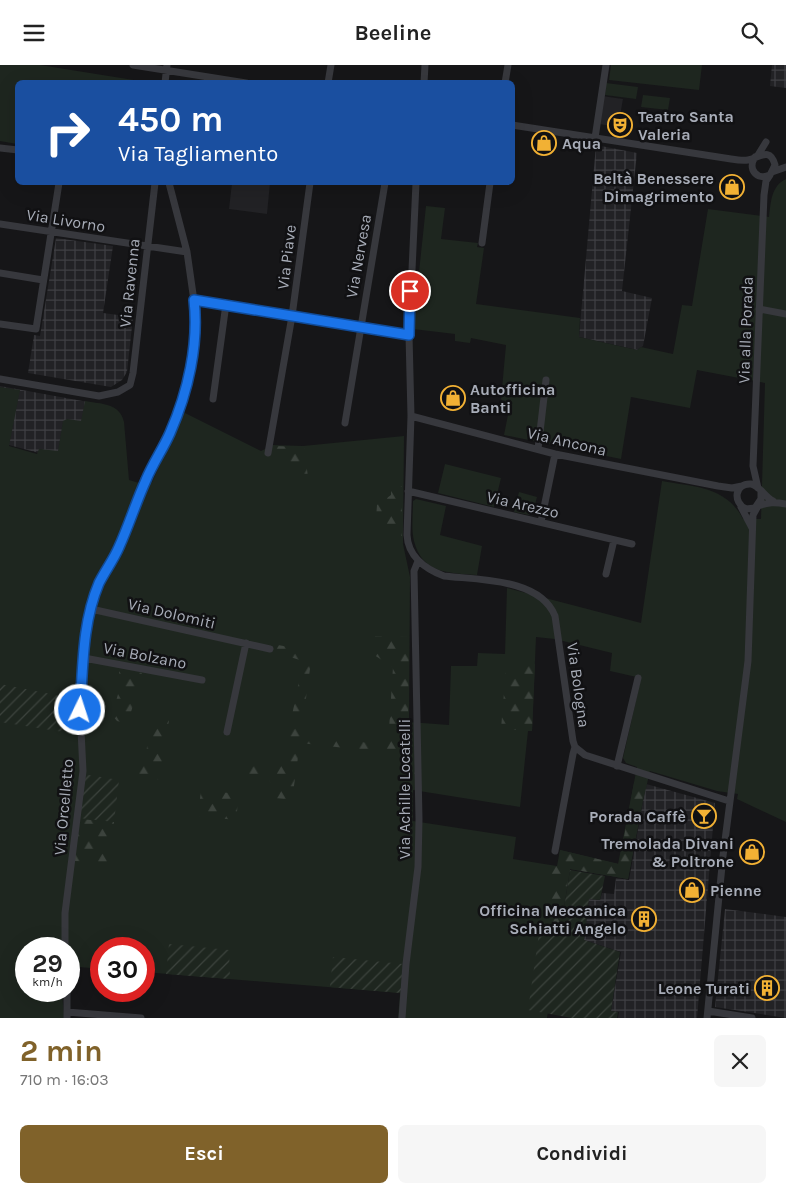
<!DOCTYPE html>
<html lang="it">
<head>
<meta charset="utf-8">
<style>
	:root { --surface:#fff; --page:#f6f6f6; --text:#222; --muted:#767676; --accent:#80622a }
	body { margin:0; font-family:Karla,sans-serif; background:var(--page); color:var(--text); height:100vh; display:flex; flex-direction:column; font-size:19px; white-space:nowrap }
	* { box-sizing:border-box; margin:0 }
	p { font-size:16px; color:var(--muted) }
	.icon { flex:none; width:28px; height:28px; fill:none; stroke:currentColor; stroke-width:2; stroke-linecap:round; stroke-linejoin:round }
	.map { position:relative; height:953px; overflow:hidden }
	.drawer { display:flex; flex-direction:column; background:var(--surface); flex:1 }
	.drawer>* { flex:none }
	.top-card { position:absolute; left:15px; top:15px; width:500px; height:105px; border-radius:8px; box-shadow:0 5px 20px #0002; background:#1a4fa0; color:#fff; overflow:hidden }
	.speed { position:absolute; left:15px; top:872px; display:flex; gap:10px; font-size:25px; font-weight:700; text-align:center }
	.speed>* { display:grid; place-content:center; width:65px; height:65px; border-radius:50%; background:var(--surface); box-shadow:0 5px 20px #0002; line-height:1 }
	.speed small { font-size:12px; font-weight:400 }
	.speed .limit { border:8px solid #d22; background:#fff; color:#111 }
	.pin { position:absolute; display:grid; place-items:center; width:42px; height:42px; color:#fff; margin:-21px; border:2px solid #fff; border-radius:50%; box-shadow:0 1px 5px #0007 }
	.me { position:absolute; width:55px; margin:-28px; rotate:4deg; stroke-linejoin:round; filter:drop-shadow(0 0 4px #0008) }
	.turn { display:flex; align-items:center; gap:18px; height:105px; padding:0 20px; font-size:22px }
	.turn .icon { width:65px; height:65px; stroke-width:2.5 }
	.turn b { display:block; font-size:35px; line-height:42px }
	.round { display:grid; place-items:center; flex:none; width:52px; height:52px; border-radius:8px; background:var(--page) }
	.head { display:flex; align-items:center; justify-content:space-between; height:85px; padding:0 20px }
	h1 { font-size:30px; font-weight:700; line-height:38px; color:var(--accent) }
	.primary-button { display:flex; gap:10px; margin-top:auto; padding:10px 20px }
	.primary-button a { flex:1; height:58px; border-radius:8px; background:var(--accent); color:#fff; font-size:20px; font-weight:700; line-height:58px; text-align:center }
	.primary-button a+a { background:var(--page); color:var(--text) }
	header { display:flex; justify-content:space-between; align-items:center; height:65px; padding:0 20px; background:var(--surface); font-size:22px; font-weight:700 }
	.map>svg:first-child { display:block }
</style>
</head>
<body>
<header><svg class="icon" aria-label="menu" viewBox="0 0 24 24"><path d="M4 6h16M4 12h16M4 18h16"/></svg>Beeline<svg class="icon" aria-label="search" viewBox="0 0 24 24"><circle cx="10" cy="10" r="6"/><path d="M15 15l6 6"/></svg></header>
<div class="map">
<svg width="786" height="953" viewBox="0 0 786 953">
	<defs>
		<pattern id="industrial-grid" width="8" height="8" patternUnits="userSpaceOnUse" patternTransform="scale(1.25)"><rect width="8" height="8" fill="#222225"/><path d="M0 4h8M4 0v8" fill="none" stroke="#3f3f43"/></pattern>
		<pattern id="forest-firs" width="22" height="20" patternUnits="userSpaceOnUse" patternTransform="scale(1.25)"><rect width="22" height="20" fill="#1e261f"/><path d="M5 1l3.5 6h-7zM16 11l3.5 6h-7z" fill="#3c433d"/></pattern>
		<pattern id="garden-furrows" width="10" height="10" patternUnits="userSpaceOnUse" patternTransform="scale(1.25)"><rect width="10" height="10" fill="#1e261f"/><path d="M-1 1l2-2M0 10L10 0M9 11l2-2" fill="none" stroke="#3c433d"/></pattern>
	</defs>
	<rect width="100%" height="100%" fill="#161618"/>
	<path fill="#222225" d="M602 31 623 34 618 62 599 59Z
		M232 118H270L267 149 229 144Z"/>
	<path fill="url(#industrial-grid)" d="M772 0H786V23L770 21Z
		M596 80 637 88 622 226 652 233 643 281 637 285 579 272Z
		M56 173 113 181 103 248 133 252 127 307 122 315 111 322 28 308 34 270 40 271Z
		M0 321 88 337 72 392 40 384 39 388 9 380 0 330Z
		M646 719 715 738 697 953H618L619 947 611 946 621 887 584 875 589 834 600 835 602 828 614 829 616 813 629 815Z
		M725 844 786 852V953L715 942Z"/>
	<path fill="#1e261f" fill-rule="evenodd" d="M0 0H40L146 17 18 18 17 79 0 76Z
		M611 0H702L699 25 609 15Z
		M606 18 638 22 636 34 605 30Z
		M643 30 670 33 668 45 641 42Z
		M786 114V757L737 734 738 729 717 726 650 706 643 736 628 814 570 804 547 953H398L400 928 144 907V884H101V904L69 901V884H26V926H62L64 953H0V322L20 325 9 381 37 389 39 384 58 386 63 356 67 354 81 356 85 336C101 339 120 338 124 357L129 415 146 420 152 417 183 347 261 386 273 380 303 381 404 371 403 479 410 512 409 657 449 660 451 601H477L478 588 505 589 507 523 641 558 662 416C694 422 726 421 743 454H761L765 318 697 305 690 343 631 332 621 394 504 370 509 345 501 334 506 280 471 273 470 278 455 276V269L413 264 426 141 445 143 441 174 478 178 477 182 484 183 476 239 580 253 579 272 637 285 641 282 673 289 682 240 692 241 708 144 769 152C771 137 771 121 786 114ZM536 572 555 574 612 588 610 606 641 613 623 693 626 698 637 702 618 799 560 785 557 801 513 794 516 772 413 756V725L520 742 528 666H532Z
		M445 399 501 413 494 442 438 428Z
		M519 427 537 432 533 447 529 450 514 447Z
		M416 434 446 441 440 470 482 481 477 510C450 508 422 509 414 476 411 464 413 449 413 436Z"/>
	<path fill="url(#forest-firs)" d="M273 381 304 382 308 412 269 389 271 382Z
		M402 421V471L376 454 377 440 391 430V422Z
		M375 571 409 572 408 658 415 659 416 725H412L409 690 300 678 292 735 275 733V721L270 717 268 712 239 708 240 700 268 702 286 700 288 686 286 680 303 596 271 586 272 579 295 583 312 589 301 670 388 680 393 602 374 590Z
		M535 599 532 666 501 664 506 603Z
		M122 604 142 608C133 625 136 645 125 658L117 656 112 650 121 619 119 607Z
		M169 655 163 695V711L174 716 129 711V709L136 708 142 704 146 690 149 665 154 664Z
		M634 718 645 721 628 814 570 804 559 867 543 865 552 801H558L560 785 619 799Z
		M201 725 239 729 236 755 198 751Z
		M79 754 114 757 110 799 74 796Z"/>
	<path fill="url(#garden-furrows)" d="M0 619 76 634V669L0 657Z
		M83 709 119 715 114 757 79 753Z
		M570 805 605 811 600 835 589 834 584 875 620 887 611 946 618 947 617 953H572L528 945 539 868 543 865 560 868Z
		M169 879 229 885 230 914 166 909Z
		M333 892 403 899 401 928 330 922Z"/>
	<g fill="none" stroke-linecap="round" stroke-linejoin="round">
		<path stroke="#37383d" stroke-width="7" d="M133 0 246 18
			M165 18 167 0
			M328 18 331 0
			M424 18 425 0
			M505 18 508 0
			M512 60 731 94C737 95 743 96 748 95 759 93 770 81 775 100L770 110C757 116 747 104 755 92
			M595 73 606 0
			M0 83 18 85
			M758 90 766 77
			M772 107 786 102
			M416 118 409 270 411 351 407 470C408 491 425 504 444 511 478 515 540 513 555 551L573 676 575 682 585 690 729 736
			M0 159 187 187
			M482 178 490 118
			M0 208 43 215
			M194 235 409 270
			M759 244 786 249
			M0 259 36 264 59 118
			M0 314 99 331 118 327 130 320 133 308 155 118
			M213 334 226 239
			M411 351 555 389 718 421 732 423 742 421
			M345 358 385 118
			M538 384 546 315
			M268 388 292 251 310 118
			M758 423 753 401 764 130 766 116 770 110
			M408 426 632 479
			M761 427V434L755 443 746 444C732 437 735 418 751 419 759 420 765 432 773 436
			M741 442 752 463
			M541 457 555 389
			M606 509 614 475
			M91 544 270 584
			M84 593 202 615
			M227 667 246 578
			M617 701 638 613
			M555 786 573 689 575 682
			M65 884V848L83 706 80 645 86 568 91 544 99 519 119 483 145 416 175 357 183 334 194 282 196 250 187 187 169 118
			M67 926V953
			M708 946 752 953
			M67 947 141 953
			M402 953 406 899 418 802 419 754 414 506 418 496
			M707 953 723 791 748 596 753 450 758 441C768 437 775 437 786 439"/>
	</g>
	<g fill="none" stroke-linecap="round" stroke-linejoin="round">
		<defs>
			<path id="route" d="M80 645C83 603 82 558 99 518 105 506 114 494 119 482 129 460 136 437 146 415 153 398 163 384 170 368 188 327 199 279 194 235L409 270 410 226"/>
		</defs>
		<use href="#route" stroke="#114b97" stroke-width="12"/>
		<use href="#route" stroke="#1a73e8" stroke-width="9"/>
	</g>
	<defs>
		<symbol id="theatre-ring" viewBox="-11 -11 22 22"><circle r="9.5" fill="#111113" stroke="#f2b134" stroke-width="1.5"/><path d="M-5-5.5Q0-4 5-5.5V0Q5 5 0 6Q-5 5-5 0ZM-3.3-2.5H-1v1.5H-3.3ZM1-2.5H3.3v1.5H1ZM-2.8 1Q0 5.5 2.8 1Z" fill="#f2b134"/></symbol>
		<symbol id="shop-ring" viewBox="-11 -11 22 22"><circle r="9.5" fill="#111113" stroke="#f2b134" stroke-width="1.5"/><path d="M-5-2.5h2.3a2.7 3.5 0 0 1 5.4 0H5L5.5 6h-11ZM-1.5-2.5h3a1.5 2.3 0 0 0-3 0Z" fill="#f2b134"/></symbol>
		<symbol id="bar-ring" viewBox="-11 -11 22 22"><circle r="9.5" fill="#111113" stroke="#f2b134" stroke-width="1.5"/><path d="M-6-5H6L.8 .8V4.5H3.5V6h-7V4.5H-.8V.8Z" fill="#f2b134"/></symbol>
		<symbol id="building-ring" viewBox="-11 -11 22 22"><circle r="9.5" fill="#111113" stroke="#f2b134" stroke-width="1.5"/><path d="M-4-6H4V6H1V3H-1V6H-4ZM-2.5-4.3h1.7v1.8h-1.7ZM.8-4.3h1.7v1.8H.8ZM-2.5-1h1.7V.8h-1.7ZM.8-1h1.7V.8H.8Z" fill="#f2b134"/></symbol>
	</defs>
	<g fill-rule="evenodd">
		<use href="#theatre-ring" x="606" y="46" width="28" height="28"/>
		<use href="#shop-ring" x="530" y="64" width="28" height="28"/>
		<use href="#shop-ring" x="718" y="108" width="28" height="28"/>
		<use href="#shop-ring" x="439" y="319" width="28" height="28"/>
		<use href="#bar-ring" x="690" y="737" width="28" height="28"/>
		<use href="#shop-ring" x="738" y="773" width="28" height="28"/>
		<use href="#shop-ring" x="678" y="811" width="28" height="28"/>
		<use href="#building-ring" x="630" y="840" width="28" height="28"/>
		<use href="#building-ring" x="753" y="909" width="28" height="28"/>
	</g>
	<g text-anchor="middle" stroke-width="5" stroke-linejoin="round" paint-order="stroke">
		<g font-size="16" font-weight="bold" fill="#a8adb8" stroke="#111113" text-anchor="end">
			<text x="638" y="57" text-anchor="start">Teatro Santa<tspan x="638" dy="18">Valeria</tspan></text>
			<text x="562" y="84" text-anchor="start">Aqua</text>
			<text x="714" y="119">Beltà Benessere<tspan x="714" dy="18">Dimagrimento</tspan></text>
			<text x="470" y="330" text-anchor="start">Autofficina<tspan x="470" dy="18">Banti</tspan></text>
			<text x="686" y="757">Porada Caffè</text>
			<text x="734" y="784">Tremolada Divani<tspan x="734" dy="18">&amp; Poltrone</tspan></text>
			<text x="710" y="831" text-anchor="start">Pienne</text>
			<text x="626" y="851">Officina Meccanica<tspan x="626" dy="18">Schiatti Angelo</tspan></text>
			<text x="750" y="929">Leone Turati</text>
		</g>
		<g font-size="16" fill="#a8adb8" stroke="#111113">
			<text transform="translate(66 155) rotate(9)" y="6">Via Livorno</text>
			<text transform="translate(358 191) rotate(-80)" y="6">Via Nervesa</text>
			<text transform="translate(286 192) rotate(-83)" y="6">Via Piave</text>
			<text transform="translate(129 218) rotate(-84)" y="6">Via Ravenna</text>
			<text transform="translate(745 265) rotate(-88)" y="6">Via alla Porada</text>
			<text transform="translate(567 376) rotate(13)" y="6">Via Ancona</text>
			<text transform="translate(523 439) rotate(13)" y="6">Via Arezzo</text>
			<text transform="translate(172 548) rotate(13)" y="6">Via Dolomiti</text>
			<text transform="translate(145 590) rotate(11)" y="6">Via Bolzano</text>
			<text transform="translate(579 620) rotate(82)" y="6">Via Bologna</text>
			<text transform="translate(404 724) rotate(-90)" y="6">Via Achille Locatelli</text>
			<text transform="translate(63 742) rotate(-85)" y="6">Via Orcelletto</text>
		</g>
	</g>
</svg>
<div class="speed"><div>29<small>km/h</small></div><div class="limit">30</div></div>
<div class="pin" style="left:410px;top:226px;background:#d93025"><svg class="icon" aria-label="arrive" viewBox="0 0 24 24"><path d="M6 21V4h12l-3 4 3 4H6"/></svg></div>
<svg class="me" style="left:80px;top:645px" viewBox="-20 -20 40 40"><circle r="17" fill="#1a73e8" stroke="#fff" stroke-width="3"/><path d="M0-11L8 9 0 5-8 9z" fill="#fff"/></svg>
<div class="top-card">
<div class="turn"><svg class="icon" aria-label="right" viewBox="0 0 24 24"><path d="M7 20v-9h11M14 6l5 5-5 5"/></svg><div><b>450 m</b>Via Tagliamento</div></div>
</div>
</div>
<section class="drawer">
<div class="head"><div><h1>2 min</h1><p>710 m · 16:03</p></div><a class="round"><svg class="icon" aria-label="close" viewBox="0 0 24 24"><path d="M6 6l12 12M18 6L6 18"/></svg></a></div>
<div class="primary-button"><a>Esci</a><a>Condividi</a></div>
</section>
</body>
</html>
